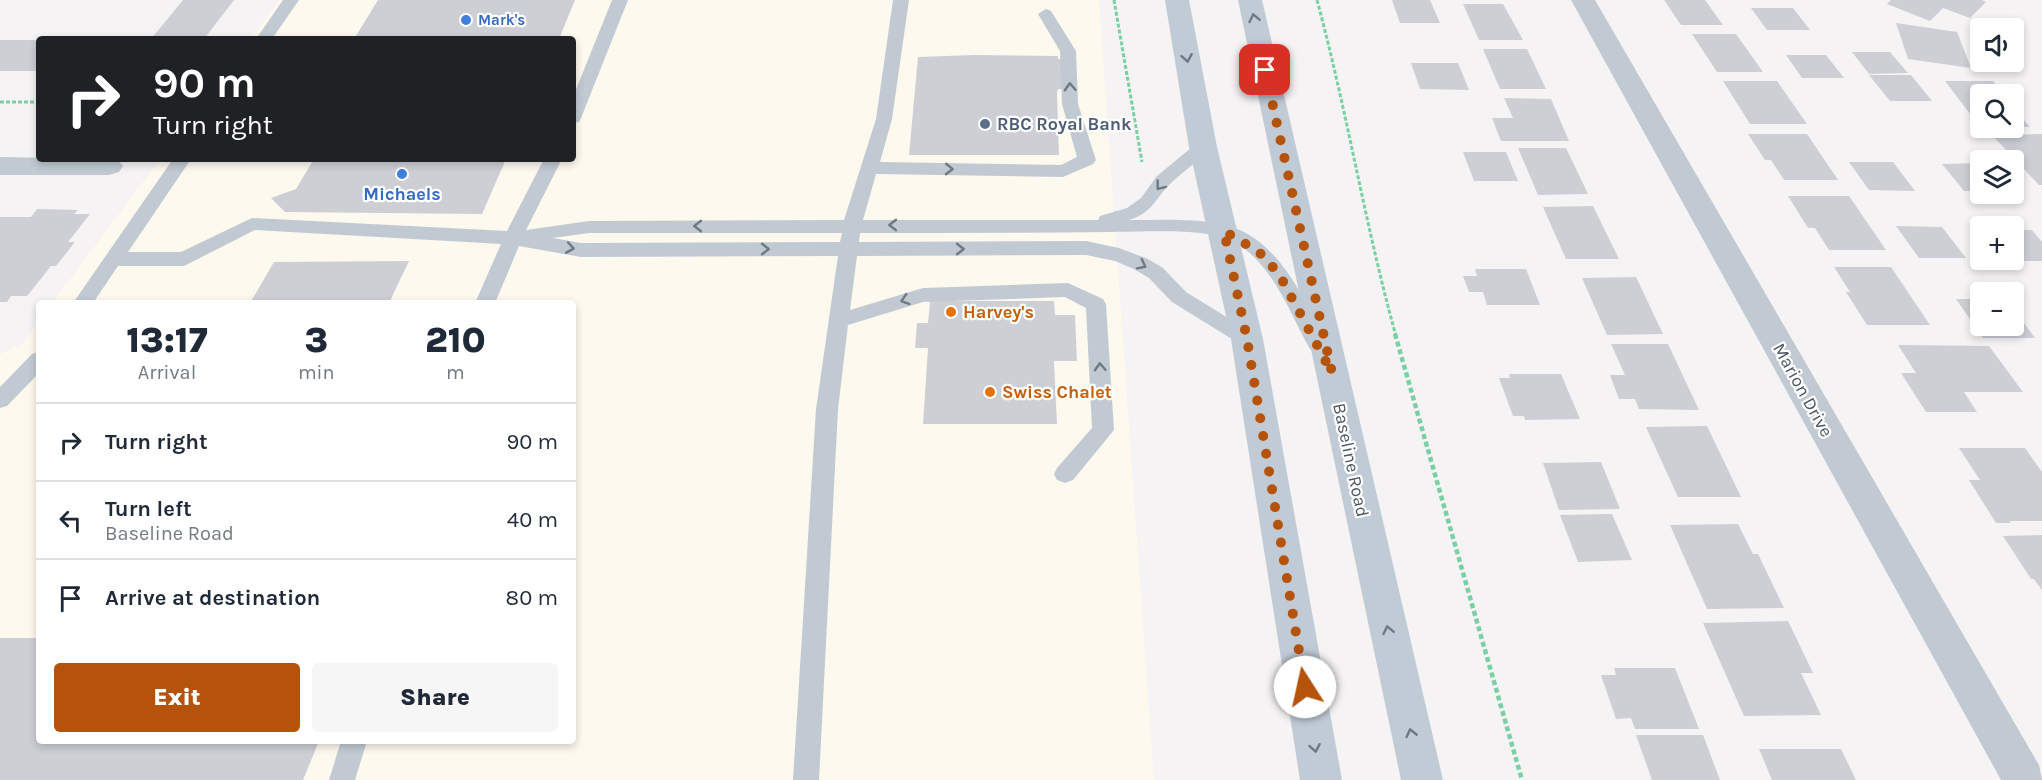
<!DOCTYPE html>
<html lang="en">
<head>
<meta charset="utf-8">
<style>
	:root { --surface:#fff; --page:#f6f6f7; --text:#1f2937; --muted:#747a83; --line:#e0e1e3; --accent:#b45309 }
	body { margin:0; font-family:Karla,sans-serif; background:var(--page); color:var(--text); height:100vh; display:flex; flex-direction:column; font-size:22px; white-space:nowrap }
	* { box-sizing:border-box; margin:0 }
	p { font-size:20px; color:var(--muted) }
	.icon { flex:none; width:33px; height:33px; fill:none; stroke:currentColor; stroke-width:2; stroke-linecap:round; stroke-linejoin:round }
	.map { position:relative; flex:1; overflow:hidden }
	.sheet { position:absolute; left:36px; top:300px; width:540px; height:444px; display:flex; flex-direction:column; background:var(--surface); border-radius:6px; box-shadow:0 3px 9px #0003 }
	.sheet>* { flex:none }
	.banner { position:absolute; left:36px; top:36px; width:540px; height:126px; border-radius:6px; box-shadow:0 3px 9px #0003; background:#202124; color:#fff; overflow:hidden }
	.buttons { position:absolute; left:1970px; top:18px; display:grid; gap:12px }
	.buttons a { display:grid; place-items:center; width:54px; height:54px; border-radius:6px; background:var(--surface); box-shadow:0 3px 9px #0003; font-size:30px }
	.pin { position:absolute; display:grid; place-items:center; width:51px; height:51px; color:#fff; margin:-26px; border-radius:12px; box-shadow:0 3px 9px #0006 }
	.me { position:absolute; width:66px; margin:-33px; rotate:350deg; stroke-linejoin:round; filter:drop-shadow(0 0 4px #0008) }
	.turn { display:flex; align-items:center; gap:21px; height:126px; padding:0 18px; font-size:27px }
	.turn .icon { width:78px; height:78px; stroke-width:2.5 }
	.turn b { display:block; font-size:42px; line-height:51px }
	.eta { display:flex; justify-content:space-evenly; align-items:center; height:102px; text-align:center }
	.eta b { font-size:36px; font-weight:800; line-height:42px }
	.cta { display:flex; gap:12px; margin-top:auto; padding:12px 18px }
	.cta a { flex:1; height:69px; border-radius:6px; background:var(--accent); color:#fff; font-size:24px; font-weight:800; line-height:69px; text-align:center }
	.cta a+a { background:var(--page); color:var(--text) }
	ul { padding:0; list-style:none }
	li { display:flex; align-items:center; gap:18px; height:78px; padding:0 18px; border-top:2px solid var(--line) }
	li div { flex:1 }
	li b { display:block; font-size:22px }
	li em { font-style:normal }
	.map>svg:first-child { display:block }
</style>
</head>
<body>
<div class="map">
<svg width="2042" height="780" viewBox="0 0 2042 780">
	<rect width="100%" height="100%" fill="#f5f3f3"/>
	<path fill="#fdf9ef" d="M280 0H1099L1154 780H0V354L22 344 39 321V741H573V303H52L160 159H573V39H250Z"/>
	<path fill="#cdcfd5" d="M183 0H234L204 39H151Z
		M378 0H575L559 39H354Z
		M1392 0H1430L1440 23H1400Z
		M1664 0H1705L1723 25H1681Z
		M1891 0H1982L1986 2 1970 18 1943 8 1930 21 1887 4Z
		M1463 4H1503L1523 40H1479Z
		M1751 8H1793L1810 30H1767Z
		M1896 23 1957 32 1971 68 1908 59Z
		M1692 34H1736L1763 72H1717Z
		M0 40H39V71H0Z
		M1483 49H1527L1546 89H1500Z
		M1852 52H1890L1908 73 1869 74Z
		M974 55 1058 56V59H1067L1069 89H1058L1057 93 1059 155H909L918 57Z
		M1786 55H1826L1844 78H1802Z
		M1411 63H1458L1469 90 1420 89Z
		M1869 75H1911L1932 101H1890Z
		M1723 81H1777L1807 124H1750Z
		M1945 81H1993L2005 94H1980V127Z
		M1504 98 1551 99 1569 141H1501L1492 118H1513Z
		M2013 108 2030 127H2013Z
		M1748 134H1807L1838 180H1784L1771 160H1765Z
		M2042 134V185H2039L1992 135Z
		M1518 148H1566L1588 194 1538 195Z
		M1463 152H1506L1518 181H1474Z
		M314 159H506L482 214 285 212 271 198 296 189Z
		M1849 162H1893L1915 191 1869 190Z
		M1980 163V191H1964L1942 164Z
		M1788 196H1849L1886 250H1829L1815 228H1808Z
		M1593 206 1619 259H1566L1543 207Z
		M37 209 78 210 74 214H90L68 242H75L56 266H51L27 296H11L7 302H0V217H31Z
		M1896 226 1942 227 1966 258H1919Z
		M2013 230H2032L2042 242V261H2013Z
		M409 261 389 303H250L274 262Z
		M1834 267H1891L1930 325H1867L1846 292H1850Z
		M1475 269H1526L1540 305H1487L1483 292H1469L1463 276H1477Z
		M1636 277 1663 334 1607 335 1582 278Z
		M1956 299H1980V326H2013V308L2035 338H1983Z
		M930 301H1054L1055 315H1075L1077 361H1054L1057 424H923L928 348H915L917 323H928Z
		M1611 344H1668L1699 410 1639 409 1635 399H1619L1610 375H1625Z
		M1898 345 1989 346 2023 392H1964L1977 412H1926L1901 373H1916Z
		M1509 374H1561L1580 419 1525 420 1524 416H1513L1499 378H1510Z
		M1707 426 1741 497H1678L1646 427Z
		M1959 448H2025L2042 472V521H2009L2011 523H1996L1969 480H1980Z
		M1601 462 1620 509 1559 510 1543 463Z
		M1612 514 1632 560 1578 562 1560 515Z
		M1738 524 1753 554H1758L1784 608 1707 609 1670 525Z
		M2042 535V590L2034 579H2031L2003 536Z
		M1788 621 1813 673H1801L1821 715 1744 716 1703 623Z
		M0 638H39V741H319L303 780H0Z
		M1614 668H1675L1699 729H1635L1631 718 1616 719 1601 675H1616Z
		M1636 735H1703L1720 780H1652Z
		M1759 749H1841L1856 780H1772Z"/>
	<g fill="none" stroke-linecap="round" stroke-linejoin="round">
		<path stroke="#7ad0a6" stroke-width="3" stroke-dasharray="4 2" stroke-linecap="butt" d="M1114 0 1142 162
			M1317 0C1347 111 1365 225 1396 336
			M0 102H39"/>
		<path stroke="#7ad0a6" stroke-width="4.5" stroke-dasharray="5 3" stroke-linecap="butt" d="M1395 334 1522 780"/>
		<path fill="#c1cad2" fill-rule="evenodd" d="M283 0H299L272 39H256Z
			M612 0H628L581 118 579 122 573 123V97Z
			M893 0H909L892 119 880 162 1061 165 1077 157 1062 104 1060 51 1038 14 1046 9 1051 11 1076 51 1078 104 1096 160 1093 164 1063 177 876 174 863 220H1098L1100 216 1127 208 1141 198 1157 176 1197 143H1209L1212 147 1209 151C1197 161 1184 171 1172 182 1155 198 1154 212 1129 220 1159 220 1192 218 1221 224 1277 235 1304 298 1327 344L1324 349 1317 352 1310 349C1289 312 1272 260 1230 240 1204 228 1142 232 1112 232 1028 233 944 233 860 233L859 242 1086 241 1119 248 1148 259 1163 268 1186 292 1254 334 1257 339 1254 344 1247 347 1240 344 1172 302 1149 278 1134 269 1115 261 1086 255 857 256 850 310 923 288 1068 283 1103 299 1106 304 1114 430 1073 480 1065 483 1057 480 1054 474 1057 468 1092 428 1086 308 1065 297 923 302 848 325 838 409 819 780H793L816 409 838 256 581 257 519 246 495 303H475L501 244 255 230 184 266H118L93 303H73L173 159H191L128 252H181L252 218 507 231 544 159H562L526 230 589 221 844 220 876 119ZM589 233H842L840 242 581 243 553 238Z
			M39 352V373L7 406 0 408V387L32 354Z
			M341 741H367L355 780H329Z"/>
		<path fill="#c1cad2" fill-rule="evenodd" d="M1571 0H1595L2039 765 2042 780H2001Z
			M0 157 117 159 123 166 119 172 109 175H0Z"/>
		<path fill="#c1cbd6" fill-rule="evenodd" d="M1165 0H1189L1217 147 1263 339 1342 780H1300L1231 339 1189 147Z
			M1238 0H1262L1443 780H1401Z"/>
	</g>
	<defs><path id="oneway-chevron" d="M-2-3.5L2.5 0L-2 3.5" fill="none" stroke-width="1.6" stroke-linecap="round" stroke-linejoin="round" transform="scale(1.5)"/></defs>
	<g stroke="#6e7984">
		<use href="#oneway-chevron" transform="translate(1254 18) rotate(-102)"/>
		<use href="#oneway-chevron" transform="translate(1187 58) rotate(80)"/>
		<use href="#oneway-chevron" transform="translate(1388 630) rotate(-102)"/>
		<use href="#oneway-chevron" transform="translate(1411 733) rotate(-103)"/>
		<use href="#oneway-chevron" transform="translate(1315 748) rotate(80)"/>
	</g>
	<g stroke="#6e7983">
		<use href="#oneway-chevron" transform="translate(1070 87) rotate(-93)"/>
		<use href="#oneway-chevron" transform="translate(949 169) rotate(1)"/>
		<use href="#oneway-chevron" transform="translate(1160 186) rotate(128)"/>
		<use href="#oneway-chevron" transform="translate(893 225) rotate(-180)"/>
		<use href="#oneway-chevron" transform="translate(698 226) rotate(180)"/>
		<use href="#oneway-chevron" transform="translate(570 248) rotate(10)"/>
		<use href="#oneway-chevron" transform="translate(765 249)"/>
		<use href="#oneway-chevron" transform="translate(960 249)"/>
		<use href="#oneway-chevron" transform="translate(1142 265) rotate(27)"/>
		<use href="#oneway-chevron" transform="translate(905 300) rotate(162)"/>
		<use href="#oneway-chevron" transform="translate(1100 367) rotate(-93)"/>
	</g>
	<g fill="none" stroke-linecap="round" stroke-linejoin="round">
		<path stroke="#b45309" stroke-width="10" stroke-dasharray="0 18" d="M1265 70 1332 373 1279 274 1259 252 1224 231 1247 339 1305 687"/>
	</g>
	<g fill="#3f7fe0" stroke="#fff" stroke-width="2">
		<circle cx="466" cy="20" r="6"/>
		<circle cx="402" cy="174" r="6"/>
	</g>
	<circle fill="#5c6f8a" stroke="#fff" stroke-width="2" cx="985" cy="124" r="6"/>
	<g fill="#e8710a" stroke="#fff" stroke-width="2">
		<circle cx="951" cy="312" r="6"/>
		<circle cx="990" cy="392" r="6"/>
	</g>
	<g text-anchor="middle" stroke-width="4.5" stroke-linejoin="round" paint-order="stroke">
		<g font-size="15" font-weight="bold" fill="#366cbe" stroke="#fff" text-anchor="start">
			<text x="478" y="25">Mark's</text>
		</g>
		<g font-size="18" font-weight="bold" fill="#4e5e75" stroke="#fff" text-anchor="start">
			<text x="997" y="130">RBC Royal Bank</text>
		</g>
		<g font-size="18" font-weight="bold" fill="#366cbe" stroke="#fff">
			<text x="402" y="200">Michaels</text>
		</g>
		<g font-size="18" font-weight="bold" fill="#c56008" stroke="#fff" text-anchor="start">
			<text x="963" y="318">Harvey's</text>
			<text x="1002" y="398">Swiss Chalet</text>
		</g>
		<g font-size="18" fill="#4a5661" stroke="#fff">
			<text transform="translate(1803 390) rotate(61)" y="6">Marion Drive</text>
			<text transform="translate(1351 460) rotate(78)" y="6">Baseline Road</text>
		</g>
	</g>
</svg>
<div class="buttons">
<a><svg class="icon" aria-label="sound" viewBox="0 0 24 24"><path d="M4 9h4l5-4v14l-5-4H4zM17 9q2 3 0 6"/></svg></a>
<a><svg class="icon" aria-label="search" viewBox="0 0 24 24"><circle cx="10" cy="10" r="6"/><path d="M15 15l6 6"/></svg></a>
<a><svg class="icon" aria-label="layers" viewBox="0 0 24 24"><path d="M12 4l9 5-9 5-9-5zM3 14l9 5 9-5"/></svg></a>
<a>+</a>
<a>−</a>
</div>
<div class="pin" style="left:1265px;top:70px;background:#d93025"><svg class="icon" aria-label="arrive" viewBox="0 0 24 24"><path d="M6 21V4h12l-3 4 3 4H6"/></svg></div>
<svg class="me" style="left:1305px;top:687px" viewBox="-20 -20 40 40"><circle r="19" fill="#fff"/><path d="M0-13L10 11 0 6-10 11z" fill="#b45309"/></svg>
<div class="banner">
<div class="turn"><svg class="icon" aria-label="right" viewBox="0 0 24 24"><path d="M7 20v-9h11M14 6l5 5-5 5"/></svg><div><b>90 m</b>Turn right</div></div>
</div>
<section class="sheet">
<div class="eta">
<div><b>13:17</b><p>Arrival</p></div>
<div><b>3</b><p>min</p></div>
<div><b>210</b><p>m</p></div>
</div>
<ul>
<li><svg class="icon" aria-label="right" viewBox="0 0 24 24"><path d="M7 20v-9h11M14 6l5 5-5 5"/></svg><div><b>Turn right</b></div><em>90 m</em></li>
<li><svg class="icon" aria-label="left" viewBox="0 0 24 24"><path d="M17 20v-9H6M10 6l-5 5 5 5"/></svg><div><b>Turn left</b><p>Baseline Road</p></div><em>40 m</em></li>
<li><svg class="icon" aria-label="arrive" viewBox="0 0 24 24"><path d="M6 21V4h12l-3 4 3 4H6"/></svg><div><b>Arrive at destination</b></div><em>80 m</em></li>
</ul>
<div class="cta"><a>Exit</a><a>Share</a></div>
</section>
</div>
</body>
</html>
